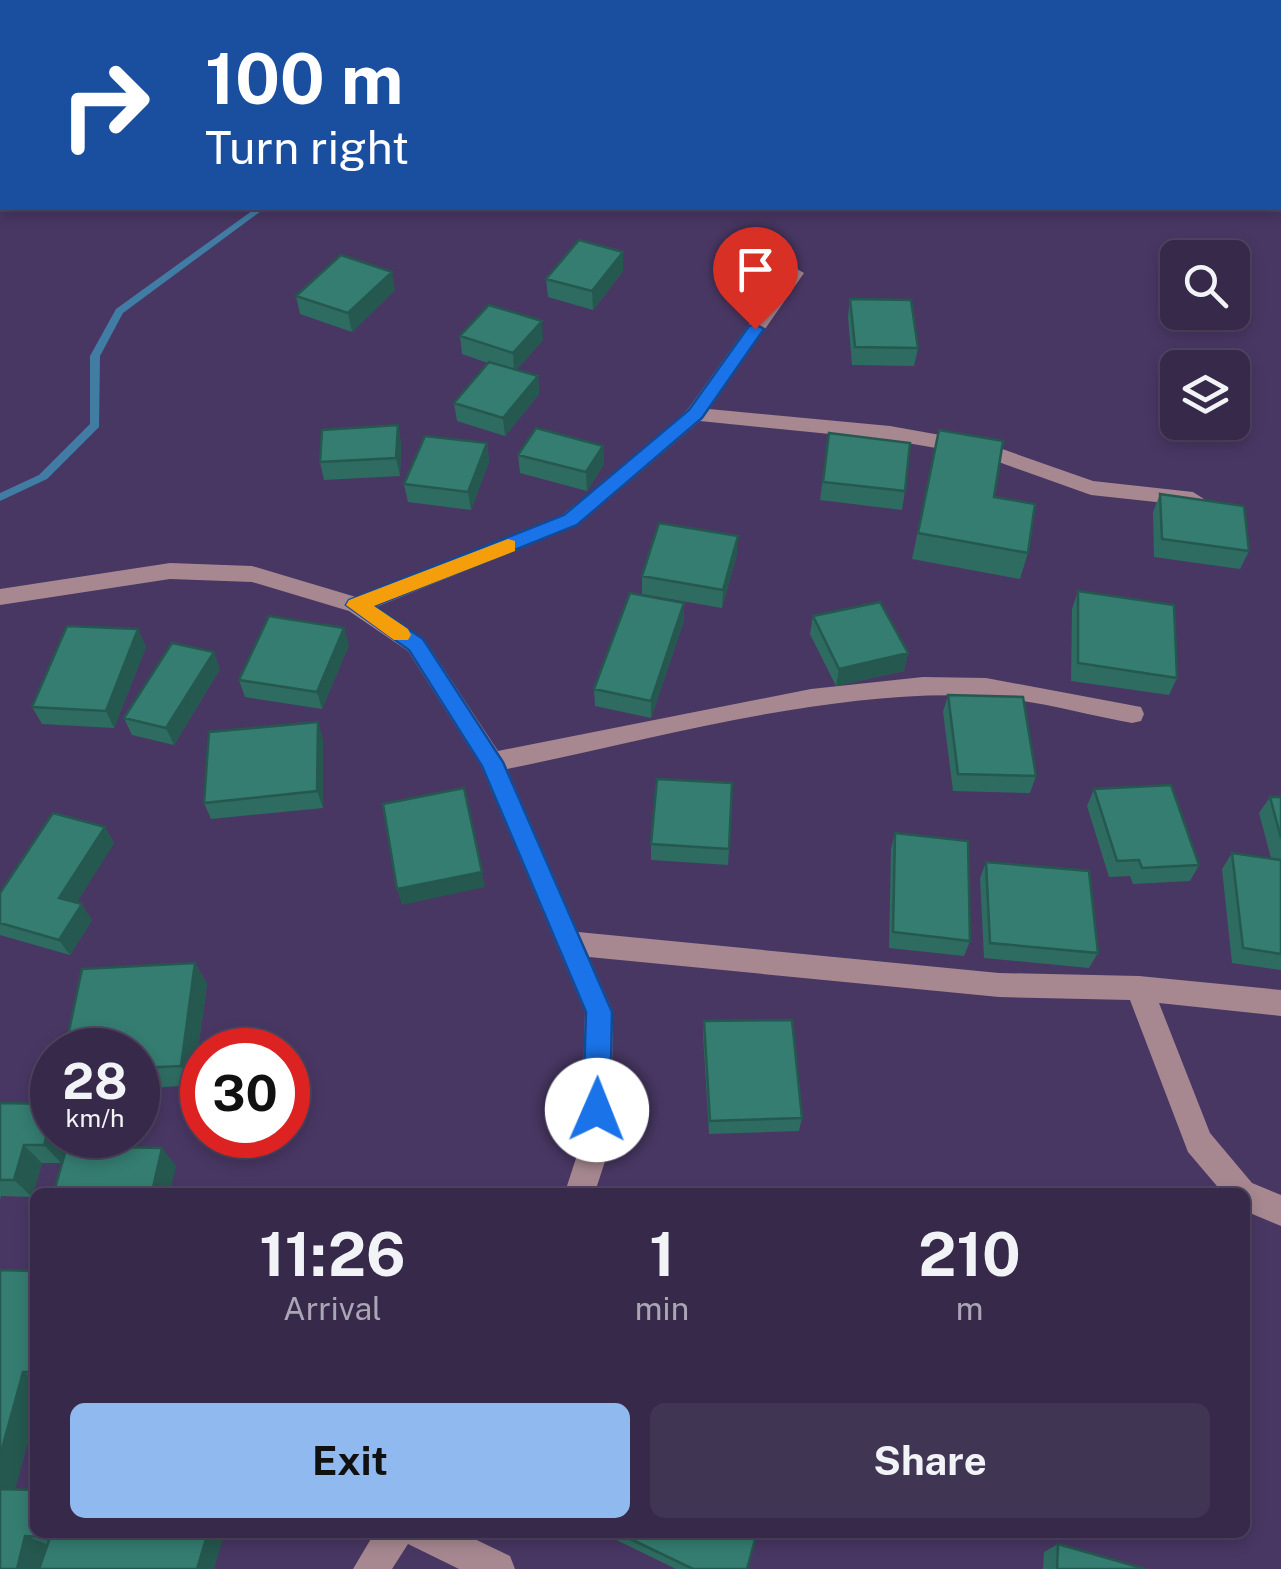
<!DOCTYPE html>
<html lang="en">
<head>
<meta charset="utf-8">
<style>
	:root { --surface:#36294a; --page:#413554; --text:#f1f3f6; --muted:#aaa6b5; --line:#504562; --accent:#90b9f0 }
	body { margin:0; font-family:"Public Sans",sans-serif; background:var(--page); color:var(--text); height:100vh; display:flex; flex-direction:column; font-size:38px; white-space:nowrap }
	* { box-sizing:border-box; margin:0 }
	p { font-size:32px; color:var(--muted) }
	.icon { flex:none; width:55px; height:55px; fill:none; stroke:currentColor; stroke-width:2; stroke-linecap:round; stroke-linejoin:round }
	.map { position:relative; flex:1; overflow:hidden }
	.details { position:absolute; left:30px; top:1188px; width:1220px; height:350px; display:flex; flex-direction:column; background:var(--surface); border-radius:15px; box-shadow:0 5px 15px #0003,0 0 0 2px var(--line) }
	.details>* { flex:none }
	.guide { position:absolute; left:0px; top:0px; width:1282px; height:210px; box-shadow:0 5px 15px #0003,0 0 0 2px var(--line); background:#1a4fa0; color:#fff; overflow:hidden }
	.fabs { position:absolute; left:1160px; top:240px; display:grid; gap:20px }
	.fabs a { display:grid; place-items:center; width:90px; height:90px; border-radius:15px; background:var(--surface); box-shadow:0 5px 15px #0003,0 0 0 2px var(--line); font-size:50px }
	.speed { position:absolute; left:30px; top:1028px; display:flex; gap:20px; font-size:50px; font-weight:700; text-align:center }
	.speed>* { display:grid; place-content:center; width:130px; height:130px; border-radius:50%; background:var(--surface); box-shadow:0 5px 15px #0003,0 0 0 2px var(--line); line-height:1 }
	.speed small { font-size:25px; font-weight:400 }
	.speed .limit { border:15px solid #d22; background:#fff; color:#111 }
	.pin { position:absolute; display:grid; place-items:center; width:85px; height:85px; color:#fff; margin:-102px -42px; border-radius:50% 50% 50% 0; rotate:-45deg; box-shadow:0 0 10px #0007 }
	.pin .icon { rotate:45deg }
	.me { position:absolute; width:110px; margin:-55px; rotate:1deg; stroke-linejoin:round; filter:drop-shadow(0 0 8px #0008) }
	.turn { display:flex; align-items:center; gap:35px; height:210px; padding:0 40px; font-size:45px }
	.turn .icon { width:130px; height:130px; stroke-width:2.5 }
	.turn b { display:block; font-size:70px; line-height:85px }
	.eta { display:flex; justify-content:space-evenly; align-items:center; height:170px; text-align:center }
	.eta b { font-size:60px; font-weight:700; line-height:70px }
	.cta { display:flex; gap:20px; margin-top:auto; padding:20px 40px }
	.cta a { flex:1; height:115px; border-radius:15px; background:var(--accent); color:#111; font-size:40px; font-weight:700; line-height:115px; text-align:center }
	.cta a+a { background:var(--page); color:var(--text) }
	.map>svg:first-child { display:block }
</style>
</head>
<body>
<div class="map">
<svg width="1281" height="1569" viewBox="0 0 1281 1569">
	<rect width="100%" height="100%" fill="#483763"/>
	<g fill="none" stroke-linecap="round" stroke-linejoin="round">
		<path fill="#417ca4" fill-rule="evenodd" d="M569 0H579L576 2H569Z
			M256 208H265L123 313 100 356 99 427 47 479 0 501V493L39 475 90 424V356L116 309Z"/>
		<path fill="#a78891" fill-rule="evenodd" d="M795 268 804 273 709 409 890 426 985 443 1093 481 1193 492 1204 499 1193 506 1091 495 982 456 890 440 700 421 578 525 376 607 424 639 498 751 811 689 923 677 986 678 1141 707 1144 714 1141 721 1132 723C1083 714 1031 699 982 696 832 688 655 739 507 769L578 932 999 973 1139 976 1281 990V1016L1159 1003 1210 1133 1252 1183 1281 1195V1226L1245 1211V1192H1222L1188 1152 1130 1000 999 997 589 957 613 1012 611 1143 595 1192H565L581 1143 585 1012 481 766 408 651 349 611 252 582 170 579 0 605V589L170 563 252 566 356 597 450 562 562 515 656 440 688 409 789 269Z
			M375 1532H460L510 1556 515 1569H459L408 1544 392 1569H353Z"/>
	</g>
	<path fill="#2e6c61" d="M623 252V271L593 310 548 297 546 279Z
		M395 290 352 332 300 314 296 296Z
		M850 299 918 348 914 366 852 365 848 317Z
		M460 336 543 340 516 370 538 376 539 394 505 436 457 421 454 403 488 363 462 354Z
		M398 425 401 444 400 476 324 480 320 462Z
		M939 430 994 497 1028 553 1020 579 912 559Z
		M829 433 905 491 902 510 820 500Z
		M487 443 489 462 471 510 408 502 404 484Z
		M603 446 604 464 587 491 520 473 518 455Z
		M1160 494 1249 551 1240 569 1154 557 1153 512Z
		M737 554 722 608 642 594V576Z
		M1078 591 1177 678 1169 695 1071 681 1072 609Z
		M684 603V621L651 718 595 706 594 689Z
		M813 616 908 653 904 671 836 686 810 634Z
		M138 629 146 647 114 728 42 724 32 707Z
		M349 645 322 709 245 697 239 680Z
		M220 669 174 745 132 735 124 718Z
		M948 695 1036 776 1030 793 953 791 943 712Z
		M323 739V808L211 819 204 803Z
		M1094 789 1199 865 1190 881 1133 884 1130 876 1109 877 1087 806Z
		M1270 797H1281V970L1232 963 1222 869 1232 853 1271 858 1259 813Z
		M105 827 114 843 76 903 92 920 70 955 0 935V893Z
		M895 833 970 941 964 956 889 948 891 849Z
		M651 844 729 849 728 865 651 860Z
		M986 862 1098 953 1089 968 984 958 980 878Z
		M195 963 207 984 193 1085 138 1089V1050Z
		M704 1021 802 1118 799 1131 709 1134 703 1035Z
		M0 1103 52 1135H69L61 1163H42L32 1197 1 1196 0 1200Z
		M35 1258V1415L15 1489 35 1532 224 1536 0 1569Z
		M600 1532H757L747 1569H676Z
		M1058 1544 1145 1569H1043L1044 1552Z"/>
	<path fill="#25584f" d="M623 252V271L593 310 592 291Z
		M392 272 395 290 352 332 348 313Z
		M542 321 543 340 514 372 513 353Z
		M538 376 539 394 505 436 503 418Z
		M398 425 401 444 400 476 396 458Z
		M487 443 489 462 471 510 468 492Z
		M603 446 604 464 587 491 586 472Z
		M738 536 737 554 722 608 723 590Z
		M684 603V621L651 718V701Z
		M344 628 349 645 322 709 317 692Z
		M138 629 146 647 114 728 106 711Z
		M214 652 220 669 174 745 166 728Z
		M908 653 904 671 836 686 839 669Z
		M318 722 323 739V808L317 791Z
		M105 827 114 843 70 914 59 898Z
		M482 872 485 887 402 905 397 889Z
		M82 904 92 920 70 955 59 940Z
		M195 963 207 984 193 1085 181 1066Z
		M52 1115V1135H69L61 1163 44 1145Z
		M24 1145 42 1163 32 1197 14 1180Z
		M162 1148 176 1166 170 1192H152Z
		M23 1372 35 1379V1415L13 1498 0 1493V1456Z
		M44 1532H66L63 1544 43 1537Z
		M208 1532H217L224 1536 214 1569H197Z
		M25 1536 46 1544 40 1569H17Z"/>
	<path fill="#357d71" stroke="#25584f" stroke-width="2.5" d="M579 240 623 252 592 291 546 279Z
		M341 255 392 272 348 313 296 296Z
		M850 299 911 300 918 348 855 347Z
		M489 305 542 321 513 353 460 336Z
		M489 362 538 376 503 418 454 403Z
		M398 425 396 458 320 462 322 430Z
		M536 428 603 446 586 472 518 455Z
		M939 430 1003 441 994 497 1035 504 1028 553 918 533Z
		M829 433 910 443 905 491 823 482Z
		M425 436 487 443 468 492 404 484Z
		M1160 494 1244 506 1249 551 1162 539Z
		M659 523 738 536 723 590 642 576Z
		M1078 591 1174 605 1177 678 1078 663Z
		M630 593 684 603 651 701 594 689Z
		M880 602 908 653 839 669 813 616Z
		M269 616 344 628 317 692 239 680Z
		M67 626 138 629 106 711 32 707Z
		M172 643 214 652 166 728 124 718Z
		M948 695 1023 697 1036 776 958 774Z
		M318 722 317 791 204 803 209 732Z
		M657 779 732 783 729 849 651 844Z
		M1171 785 1199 865 1142 868 1139 860 1117 861 1094 789Z
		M464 788 482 872 397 889 383 804Z
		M1270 797H1281V838Z
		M53 813 105 827 59 898 82 904 59 940 0 923V893Z
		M895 833 968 841 970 941 893 932Z
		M1232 853 1281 860V954L1243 948Z
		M986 862 1089 871 1098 953 990 943Z
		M195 963 181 1066 138 1068V1050H65L82 969Z
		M792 1020 802 1118 710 1121 704 1021Z
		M0 1103 52 1104V1115L44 1145H24L14 1180H0Z
		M67 1146 162 1148 152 1192H54Z
		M35 1258V1372H23L0 1456V1270L31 1271Z
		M0 1489 35 1490V1532H44L43 1537 25 1536 17 1569H0Z
		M52 1532H208L197 1569H39Z
		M616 1532H757L747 1569H693Z
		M1058 1544 1145 1569H1057Z"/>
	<path fill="#1a73e8" stroke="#114b97" stroke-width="2.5" d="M755 324 764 329 702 418 577 525 374 606 423 639 503 762 612 1012 610 1110 606 1119 597 1123 587 1119 583 1110 586 1012 482 766 409 650 346 605 349 600 564 515 689 410 749 326Z"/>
	<path fill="#f59e0b" d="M508 539 515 541V551L374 606 408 629 411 635 408 640H394L346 605 349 600Z"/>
</svg>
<div class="fabs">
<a><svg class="icon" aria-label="search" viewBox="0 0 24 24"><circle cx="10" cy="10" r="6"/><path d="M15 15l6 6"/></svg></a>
<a><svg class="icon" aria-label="layers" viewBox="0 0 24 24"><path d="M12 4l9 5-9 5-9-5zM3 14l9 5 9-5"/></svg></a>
</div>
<div class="speed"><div>28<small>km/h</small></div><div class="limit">30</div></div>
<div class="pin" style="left:755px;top:329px;background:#d93025"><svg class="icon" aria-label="arrive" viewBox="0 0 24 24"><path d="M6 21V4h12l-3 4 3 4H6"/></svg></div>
<svg class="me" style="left:597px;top:1110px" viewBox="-20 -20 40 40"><circle r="19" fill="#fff"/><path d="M0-13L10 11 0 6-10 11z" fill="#1a73e8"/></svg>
<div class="guide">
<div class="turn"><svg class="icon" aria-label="right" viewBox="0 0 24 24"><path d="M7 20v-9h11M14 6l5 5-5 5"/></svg><div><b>100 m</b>Turn right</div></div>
</div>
<section class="details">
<div class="eta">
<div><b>11:26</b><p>Arrival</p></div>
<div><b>1</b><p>min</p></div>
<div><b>210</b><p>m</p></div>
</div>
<div class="cta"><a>Exit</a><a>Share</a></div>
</section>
</div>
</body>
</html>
